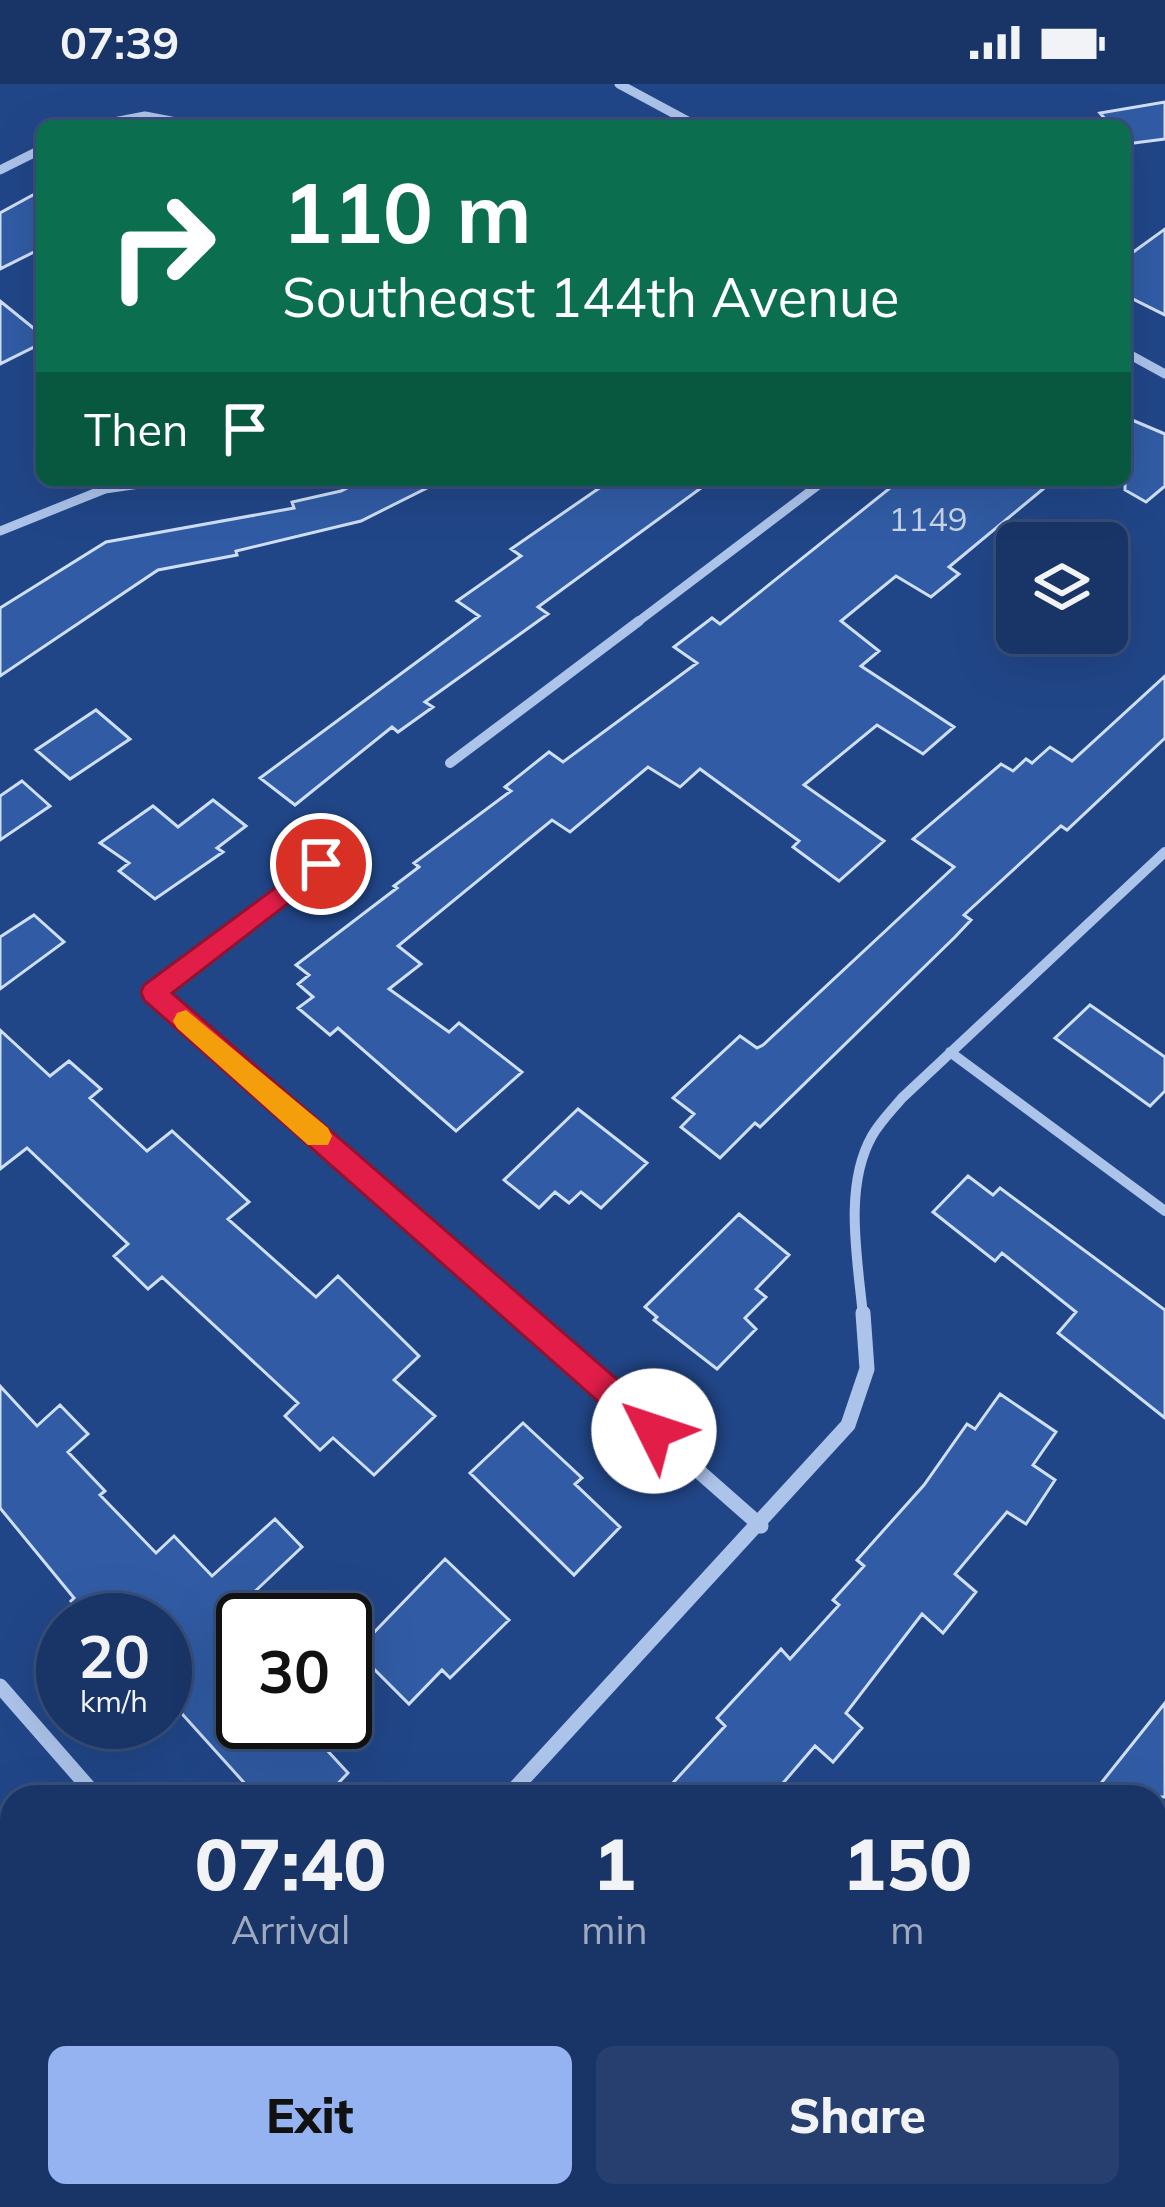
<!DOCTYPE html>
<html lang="en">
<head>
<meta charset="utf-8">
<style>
	:root { --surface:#193466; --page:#263f6f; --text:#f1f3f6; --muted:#9faabf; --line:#374f7a; --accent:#95b2f1 }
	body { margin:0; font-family:Mulish,sans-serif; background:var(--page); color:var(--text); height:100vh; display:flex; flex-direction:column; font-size:45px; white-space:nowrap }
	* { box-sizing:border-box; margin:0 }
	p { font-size:39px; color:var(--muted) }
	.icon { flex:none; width:66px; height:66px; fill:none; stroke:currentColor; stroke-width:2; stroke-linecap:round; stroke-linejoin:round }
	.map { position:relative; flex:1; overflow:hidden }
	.sheet { position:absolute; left:0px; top:1701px; width:1167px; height:423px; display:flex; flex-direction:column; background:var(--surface); border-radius:36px 36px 0 0; box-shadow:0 12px 48px #0002,0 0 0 3px var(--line) }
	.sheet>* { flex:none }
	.banner { position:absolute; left:36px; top:36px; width:1095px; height:366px; border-radius:18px; box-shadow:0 12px 48px #0002,0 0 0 3px var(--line); background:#0b6e4f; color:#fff; overflow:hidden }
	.buttons { position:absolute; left:996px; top:438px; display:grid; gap:24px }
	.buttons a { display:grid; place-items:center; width:132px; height:132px; border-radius:18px; background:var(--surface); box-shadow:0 12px 48px #0002,0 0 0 3px var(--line); font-size:60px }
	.speed { position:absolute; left:36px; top:1509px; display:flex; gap:24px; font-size:60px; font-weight:700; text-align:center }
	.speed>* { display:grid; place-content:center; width:156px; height:156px; border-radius:50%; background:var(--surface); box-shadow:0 12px 48px #0002,0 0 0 3px var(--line); line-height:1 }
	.speed small { font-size:30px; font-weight:400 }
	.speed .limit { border:6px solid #111; border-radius:18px; background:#fff; color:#111 }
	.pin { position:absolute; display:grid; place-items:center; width:102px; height:102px; color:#fff; margin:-51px; border:6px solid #fff; border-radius:50%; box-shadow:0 3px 12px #0007 }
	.me { position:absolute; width:132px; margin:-66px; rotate:311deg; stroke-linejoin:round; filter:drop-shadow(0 0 9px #0008) }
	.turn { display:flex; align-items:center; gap:42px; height:252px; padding:0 48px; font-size:54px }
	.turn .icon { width:156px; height:156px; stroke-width:2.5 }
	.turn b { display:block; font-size:84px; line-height:102px }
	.then { display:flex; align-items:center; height:114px; padding:0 48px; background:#0003; gap:24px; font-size:45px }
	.eta { display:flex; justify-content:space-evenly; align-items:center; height:204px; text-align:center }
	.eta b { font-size:72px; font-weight:800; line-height:84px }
	.cta { display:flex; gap:24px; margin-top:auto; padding:24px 48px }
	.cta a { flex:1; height:138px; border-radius:18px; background:var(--accent); color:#111; font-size:48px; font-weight:800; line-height:138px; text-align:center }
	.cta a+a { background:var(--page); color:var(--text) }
	.status { display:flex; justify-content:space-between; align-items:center; height:84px; padding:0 60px; background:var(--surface); direction:ltr }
	.status svg { height:33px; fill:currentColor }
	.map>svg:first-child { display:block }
</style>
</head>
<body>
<div class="status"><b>07:39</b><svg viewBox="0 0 49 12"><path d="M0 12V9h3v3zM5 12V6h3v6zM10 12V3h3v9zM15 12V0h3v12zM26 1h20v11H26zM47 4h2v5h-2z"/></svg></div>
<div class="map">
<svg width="1165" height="2123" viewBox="0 0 1165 2123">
	<rect width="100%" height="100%" fill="#214688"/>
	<path fill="#315ca5" stroke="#d0dff8" stroke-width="3" d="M1165 18V55L1126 60 1125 42H1111L1100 29Z
		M42 106V164L0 185V129Z
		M1165 145V231L1125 211V174Z
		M0 217 42 251V259L0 280Z
		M1125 333 1165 350V402L1146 418 1125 406Z
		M363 396H443L361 437 236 467 237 471 158 486 0 592V524L106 458 294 424 292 418 341 407Z
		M611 396H712L538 523 548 530 425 618 433 623 398 648 392 643 295 721 260 694 479 532 457 517 521 472 511 465Z
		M900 396H1054L949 483 959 490 931 513 896 492 841 537 879 567 861 582 954 643 923 670 877 641 804 701 884 757 839 797 793 763 799 757 700 685 680 703 648 683 570 748 552 736 398 862 421 880 389 905 449 948 459 939 522 988 456 1047 338 944 330 951 298 924 313 913 298 900 309 891 296 881 397 804 394 802 419 783 414 779 511 707 505 703 549 668 563 678 697 579 674 563 712 534 720 540Z
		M1165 592V654L1067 746 1061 742 964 831 971 836 955 853 760 1043 755 1039 720 1074 681 1043 694 1030 673 1014 740 952 757 964 763 961 954 783 913 755 1001 680 1013 687 1026 675 1032 679 1050 663 1072 677Z
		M96 626 130 655 70 695 36 666Z
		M22 697 50 722 0 756V712Z
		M213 716 246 742 217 764 223 768 155 815 119 787 129 779 100 759 153 722 178 743Z
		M34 831 64 858 0 905V853Z
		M1090 921 1165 973V1007L1150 1022 1055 954Z
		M0 946 50 992 69 977 101 1005 90 1014 147 1067 172 1047 249 1118 228 1135 316 1213 338 1192 419 1272 394 1296 435 1332 374 1391 333 1354 320 1366 285 1332 298 1319 162 1193 148 1205 114 1172 128 1160 27 1064 0 1085Z
		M578 1025 647 1079 601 1124 581 1108 569 1119 555 1108 539 1124 504 1096Z
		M968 1092 993 1111 1000 1104 1165 1226V1334L1058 1249 1076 1228 1002 1169 995 1177 933 1128Z
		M739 1130 789 1171 756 1205 766 1213 745 1234 756 1245 717 1285 654 1236 657 1233 645 1223Z
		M0 1302 37 1342 60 1321 88 1350 68 1368 105 1407 100 1411 156 1469 174 1452 212 1492 275 1435 302 1463 216 1544 243 1574V1638H301L348 1689 325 1713H257L165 1611V1536H89L71 1517 74 1514 0 1424Z
		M1000 1310 1056 1348 1033 1381 1055 1396 1026 1440 1007 1428 955 1490 976 1508 943 1549 922 1530 846 1629 862 1644 833 1678 815 1662 771 1713H660L725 1642 717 1634 781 1565 790 1575 839 1521 833 1516 864 1482 857 1476 924 1401 967 1340 975 1345Z
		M523 1339 582 1394 575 1400 620 1443 574 1491 470 1389Z
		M445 1475 509 1536 450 1594 442 1586 409 1620 356 1567Z
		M1165 1619V1713H1090Z"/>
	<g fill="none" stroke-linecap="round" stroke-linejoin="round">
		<path stroke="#acc3ea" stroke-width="9" d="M619 0 697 42
			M93 42 145 32 197 42
			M0 86 42 65
			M1125 268 1165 290
			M0 447 105 405 167 396
			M635 540 825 396"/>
		<path stroke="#acc3ea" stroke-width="10" d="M450 679 639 537
			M321 780 153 908 522 1232
			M950 968 1165 1127
			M863 1232C858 1177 843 1103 872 1052 880 1038 892 1026 902 1014L1165 768"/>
		<path stroke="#acc3ea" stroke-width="15" d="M519 1229 761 1442
			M0 1602 97 1713
			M507 1713 848 1341 867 1285 863 1229
			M1155 2018 1165 2003
			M124 2123 134 2112
			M1082 2123 1090 2112"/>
	</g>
	<path fill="#e11d48" stroke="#92132f" stroke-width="3" d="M321 770 333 780 330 787 172 909 665 1337 669 1347 665 1357 654 1362 643 1357 144 916 141 908 144 901Z"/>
	<path fill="#f59e0b" d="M186 926 328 1044 332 1052 328 1061H308L177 944 173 937 177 929Z"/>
	<g text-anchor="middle" stroke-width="12" stroke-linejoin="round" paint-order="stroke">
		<g font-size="33" fill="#ccd6e8">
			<text x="928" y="447">1149</text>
		</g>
	</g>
</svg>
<div class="buttons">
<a><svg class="icon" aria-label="layers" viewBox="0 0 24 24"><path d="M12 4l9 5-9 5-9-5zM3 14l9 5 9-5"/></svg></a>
</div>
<div class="speed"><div>20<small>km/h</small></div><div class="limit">30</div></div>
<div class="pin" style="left:321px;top:780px;background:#d93025"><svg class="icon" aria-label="arrive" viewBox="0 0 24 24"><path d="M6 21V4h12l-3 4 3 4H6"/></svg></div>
<svg class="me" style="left:654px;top:1347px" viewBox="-20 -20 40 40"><circle r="19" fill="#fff"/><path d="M0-13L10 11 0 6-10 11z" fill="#e11d48"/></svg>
<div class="banner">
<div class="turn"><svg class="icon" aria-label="right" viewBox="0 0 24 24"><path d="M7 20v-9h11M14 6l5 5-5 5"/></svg><div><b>110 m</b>Southeast 144th Avenue</div></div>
<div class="then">Then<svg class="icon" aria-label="arrive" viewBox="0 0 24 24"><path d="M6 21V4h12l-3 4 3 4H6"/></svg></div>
</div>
<section class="sheet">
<div class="eta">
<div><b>07:40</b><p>Arrival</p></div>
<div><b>1</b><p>min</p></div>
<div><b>150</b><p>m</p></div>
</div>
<div class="cta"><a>Exit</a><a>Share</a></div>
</section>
</div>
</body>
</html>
